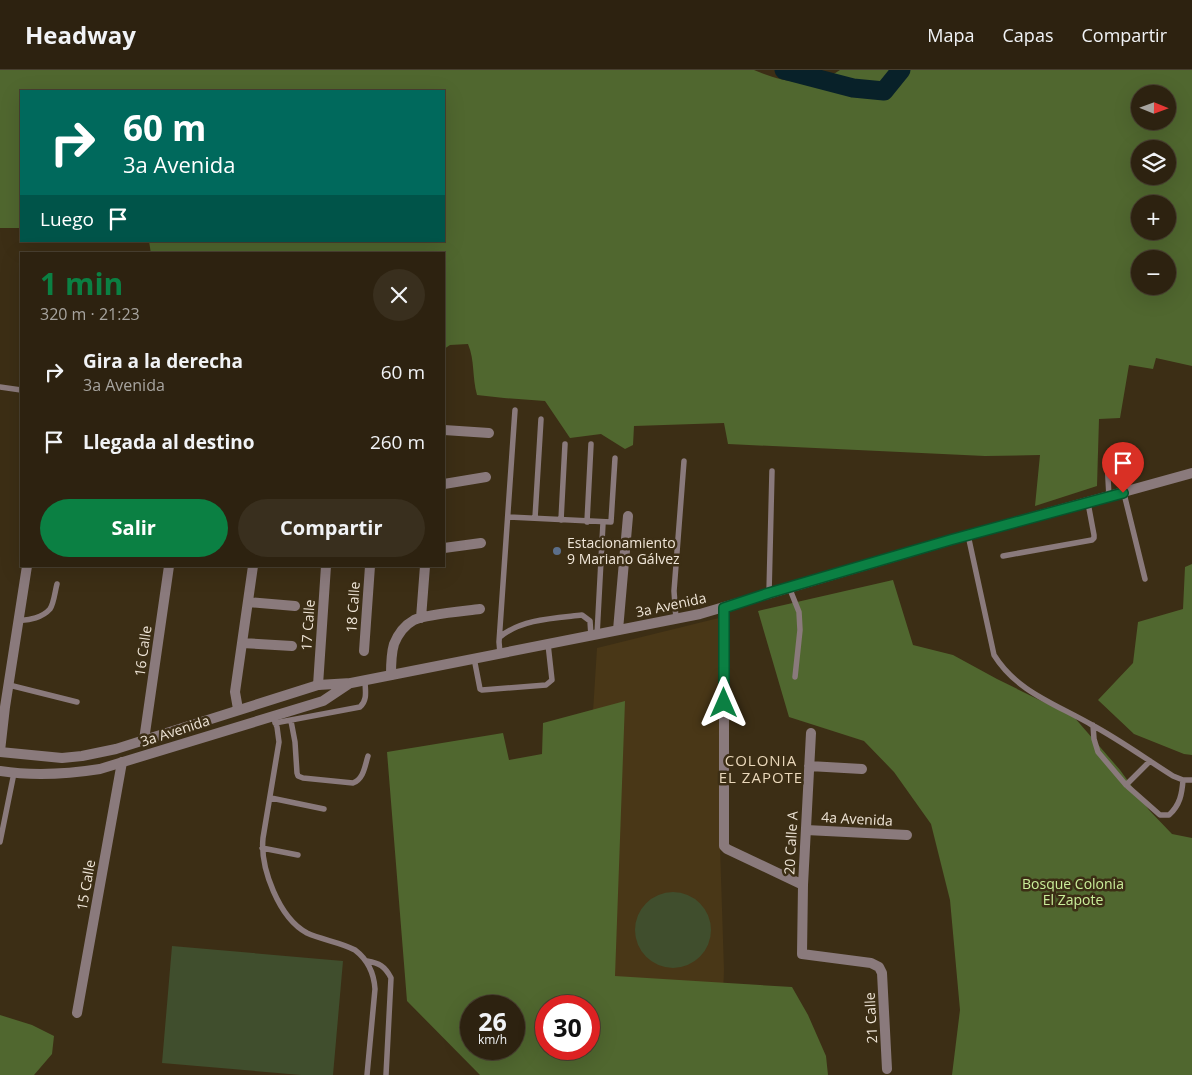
<!DOCTYPE html>
<html lang="es">
<head>
<meta charset="utf-8">
<style>
	:root { --surface:#2d2210; --page:#392f1e; --text:#f1f3f6; --muted:#a7a49f; --line:#483f30; --accent:#0b8043 }
	body { margin:0; font-family:"Open Sans",sans-serif; background:var(--page); color:var(--text); height:100vh; display:flex; flex-direction:column; font-size:19px; white-space:nowrap }
	* { box-sizing:border-box; margin:0 }
	p { font-size:16px; color:var(--muted) }
	.icon { flex:none; width:28px; height:28px; fill:none; stroke:currentColor; stroke-width:2; stroke-linecap:round; stroke-linejoin:round }
	.map { position:relative; flex:1; overflow:hidden }
	.drawer { position:absolute; left:20px; top:182px; width:425px; height:315px; display:flex; flex-direction:column; background:var(--surface); border-radius:0px; box-shadow:0 5px 20px #0002,0 0 0 1px var(--line) }
	.drawer>* { flex:none }
	.guide { position:absolute; left:20px; top:20px; width:425px; height:152px; border-radius:0px; box-shadow:0 5px 20px #0002,0 0 0 1px var(--line); background:#00695c; color:#fff; overflow:hidden }
	.needle { width:32px; rotate:91deg }
	.fabs { position:absolute; left:1131px; top:15px; display:grid; gap:10px }
	.fabs a { display:grid; place-items:center; width:45px; height:45px; border-radius:50%; background:var(--surface); box-shadow:0 5px 20px #0002,0 0 0 1px var(--line); font-size:25px }
	.speed { position:absolute; left:460px; top:925px; display:flex; gap:10px; font-size:25px; font-weight:700; text-align:center }
	.speed>* { display:grid; place-content:center; width:65px; height:65px; border-radius:50%; background:var(--surface); box-shadow:0 5px 20px #0002,0 0 0 1px var(--line); line-height:1 }
	.speed small { font-size:12px; font-weight:400 }
	.speed .limit { border:8px solid #d22; background:#fff; color:#111 }
	.pin { position:absolute; display:grid; place-items:center; width:42px; height:42px; color:#fff; margin:-51px -21px; border-radius:50% 50% 50% 0; rotate:-45deg; box-shadow:0 0 5px #0007 }
	.pin .icon { rotate:45deg }
	.me { position:absolute; width:55px; margin:-28px; rotate:0deg; stroke-linejoin:round; filter:drop-shadow(0 0 4px #0008) }
	.turn { display:flex; align-items:center; gap:18px; height:105px; padding:0 20px; font-size:22px }
	.turn .icon { width:65px; height:65px; stroke-width:2.5 }
	.turn b { display:block; font-size:35px; line-height:42px }
	.then { display:flex; align-items:center; height:48px; padding:0 20px; background:#0003; gap:10px; font-size:19px }
	.round { display:grid; place-items:center; flex:none; width:52px; height:52px; border-radius:26px; background:var(--page) }
	.summary { display:flex; align-items:center; justify-content:space-between; height:85px; padding:0 20px }
	h1 { font-size:30px; font-weight:700; line-height:38px; color:var(--accent) }
	.cta { display:flex; gap:10px; margin-top:auto; padding:10px 20px }
	.cta a { flex:1; height:58px; border-radius:30px; background:var(--accent); color:#fff; font-size:20px; font-weight:700; line-height:58px; text-align:center }
	.cta a+a { background:var(--page); color:var(--text) }
	ul { padding:0; list-style:none }
	li { display:flex; align-items:center; gap:15px; height:70px; padding:0 20px }
	li div { flex:1 }
	li b { display:block; font-size:19px }
	li em { font-style:normal }
	header { display:flex; align-items:center; gap:30px; box-sizing:border-box; height:70px; padding:0 25px; background:var(--surface); border-bottom:1px solid var(--line) }
	header strong { font-size:24px }
	nav { display:flex; gap:28px; margin-inline-start:auto; font-size:18px }
	.map>svg:first-child { display:block }
</style>
</head>
<body>
<header>
<strong>Headway</strong>
<nav><a>Mapa</a><a>Capas</a><a>Compartir</a></nav>
</header>
<div class="map">
<svg width="1192" height="1005" viewBox="0 0 1192 1005">
	<rect width="100%" height="100%" fill="#3c2e15"/>
	<path fill="#493717" d="M727 546 720 777 724 900 720 1005 589 979V936L581 833 597 578Z"/>
	<path fill="#404e2d" d="M635 860a38 38 0 1 1 76 0a38 38 0 1 1-76 0Z
		M172 876 343 891 333 1005H301L162 993Z"/>
	<path fill="#50672f" fill-rule="evenodd" d="M0 0H754C783 12 812 19 840 0H1192V296L1156 288 1153 299 1129 295 1120 348 1099 349 1097 416 1035 436 1040 385 985 386 728 374 724 353 634 356 633 375 625 379 601 364 570 368 545 331 504 328 477 325C472 307 475 291 468 274L450 275 444 279V184H151L149 171H444V21H21V158H0ZM1140 24H1168V51H1140ZM1140 79H1168V106H1140ZM1140 134H1168V161H1140ZM1140 189H1168V216H1140Z
		M1192 494V685L1184 684 1134 664 1098 630 1133 593 1138 552 1183 539 1185 497Z
		M893 510 913 575 953 585 997 609 1074 647 1120 700 1149 740 1172 764 1192 768V1005H952L960 940 950 830 931 754 894 702 864 671 789 647 758 541Z
		M625 631 615 906 792 917 808 945 826 986 828 1005H480L407 931 387 682 503 663 509 690 542 684 543 653ZM471 936H514V979H471ZM546 936H589V979H546Z
		M0 945 32 955 54 966 52 984 34 1005H0Z"/>
	<g fill="none" stroke-linecap="round" stroke-linejoin="round">
		<path stroke="#082129" stroke-width="19" d="M784 0 853 18 884 21 901 0"/>
		<path stroke="#8a7a7c" stroke-width="5.5" d="M0 317 21 320
			M1109 427 1107 389 1110 385H1112L1115 387 1145 509
			M509 447 611 452 615 388
			M535 448 541 349
			M561 450 565 374
			M587 452 591 374
			M968 465 994 585C1017 622 1056 634 1092 655 1120 670 1146 689 1173 706L1183 710H1192
			M1003 486 1092 470 1094 468V465L1088 433
			M789 517 799 542 800 560 795 607
			M769 523 772 401
			M676 549 674 521 684 391
			M19 550C29 551 43 547 50 539 54 533 55 521 57 514
			M597 565 603 453
			M500 567C521 549 556 548 582 545L590 551 591 566
			M500 583 499 572 515 340
			M474 588 480 619 482 620 546 615 552 610 548 574
			M9 615 77 632
			M272 645 277 657 279 672 263 768C260 798 279 848 307 863 322 870 340 872 355 880 368 890 374 903 375 919L367 1005
			M291 651 295 672 297 703 298 706 303 708 353 713C364 709 365 695 368 686
			M275 653 360 637C368 630 365 620 365 610
			M1093 655 1094 669 1098 682 1126 715 1160 745H1169C1180 735 1182 724 1183 710
			M1126 715 1150 691
			M271 728 324 739
			M0 772 14 703
			M262 778 298 785
			M367 891C379 893 385 896 391 908L386 1005"/>
		<path stroke="#8a7a7c" stroke-width="10" d="M444 360 489 363
			M444 414 486 407
			M444 478 481 473
			M248 532 295 536
			M724 538V776L727 779 803 815
			M421 548 425 496
			M618 560 628 446
			M242 573 292 576
			M364 581 370 496
			M391 605C391 595 391 584 394 574 398 564 405 555 414 550 426 544 465 541 480 539
			M318 615 326 496
			M238 639 235 622 253 496
			M811 663 803 815 802 884 871 893 879 897 882 903 887 999
			M144 670 169 496
			M0 681 5 637 27 496
			M809 696 862 699
			M806 760 907 765
			M77 943 122 692"/>
		<path stroke="#8a7a7c" stroke-width="10" d="M0 682 62 688 82 686 116 679 318 615 351 613 700 544 968 465 1192 403
			M0 701C33 706 68 704 100 699L323 631 350 613"/>
	</g>
	<g fill="none" stroke-linecap="round" stroke-linejoin="round">
		<defs>
			<path id="route" d="M724 633V538L769 523 950 470 1123 423"/>
		</defs>
		<use href="#route" stroke="#07532c" stroke-width="12"/>
		<use href="#route" stroke="#0b8043" stroke-width="9"/>
	</g>
	<circle fill="#5c6f8a" stroke="#3c2e15" stroke-width="2" cx="557" cy="481" r="5"/>
	<g text-anchor="middle" stroke-width="5" stroke-linejoin="round" paint-order="stroke">
		<g font-size="14" fill="#f0e6d8" stroke="#3c2e15" text-anchor="start">
			<text x="567" y="478">Estacionamiento<tspan x="567" dy="16">9 Mariano Gálvez</tspan></text>
		</g>
		<g font-size="14" fill="#f0e6d8" stroke="#3c2e15">
			<text transform="translate(671 535) rotate(-12)" y="5">3a Avenida</text>
			<text transform="translate(353 537) rotate(-86)" y="5">18 Calle</text>
			<text transform="translate(308 555) rotate(-86)" y="5">17 Calle</text>
			<text transform="translate(143 581) rotate(-82)" y="5">16 Calle</text>
			<text transform="translate(175 661) rotate(-18)" y="5">3a Avenida</text>
			<text transform="translate(857 749) rotate(3)" y="5">4a Avenida</text>
			<text transform="translate(791 773) rotate(-87)" y="5">20 Calle A</text>
			<text transform="translate(86 815) rotate(-80)" y="5">15 Calle</text>
			<text transform="translate(871 948) rotate(-93)" y="5">21 Calle</text>
		</g>
		<g font-size="14" fill="#caee9a" stroke="#3c2e15">
			<text x="1073" y="819">Bosque Colonia<tspan x="1073" dy="16">El Zapote</tspan></text>
		</g>
		<g font-size="15" letter-spacing="1" fill="#ead8bb" stroke="#3c2e15">
			<text x="761" y="696">COLONIA<tspan x="761" dy="17">EL ZAPOTE</tspan></text>
		</g>
	</g>
</svg>
<div class="fabs">
<a><svg class="needle" viewBox="-14 -14 28 28"><path d="M0-13l5 13h-10z" fill="#e53935"/><path d="M0 13l5-13h-10z" fill="#a7a49f"/></svg></a>
<a><svg class="icon" aria-label="layers" viewBox="0 0 24 24"><path d="M12 4l9 5-9 5-9-5zM3 14l9 5 9-5"/></svg></a>
<a>+</a>
<a>−</a>
</div>
<div class="speed"><div>26<small>km/h</small></div><div class="limit">30</div></div>
<div class="pin" style="left:1123px;top:423px;background:#d93025"><svg class="icon" aria-label="arrive" viewBox="0 0 24 24"><path d="M6 21V4h12l-3 4 3 4H6"/></svg></div>
<svg class="me" style="left:724px;top:633px" viewBox="-20 -20 40 40"><path d="M0-17L14 15 0 8-14 15z" fill="#0b8043" stroke="#fff" stroke-width="4"/></svg>
<div class="guide">
<div class="turn"><svg class="icon" aria-label="right" viewBox="0 0 24 24"><path d="M7 20v-9h11M14 6l5 5-5 5"/></svg><div><b>60 m</b>3a Avenida</div></div>
<div class="then">Luego<svg class="icon" aria-label="arrive" viewBox="0 0 24 24"><path d="M6 21V4h12l-3 4 3 4H6"/></svg></div>
</div>
<section class="drawer">
<div class="summary"><div><h1>1 min</h1><p>320 m · 21:23</p></div><a class="round"><svg class="icon" aria-label="close" viewBox="0 0 24 24"><path d="M6 6l12 12M18 6L6 18"/></svg></a></div>
<ul>
<li><svg class="icon" aria-label="right" viewBox="0 0 24 24"><path d="M7 20v-9h11M14 6l5 5-5 5"/></svg><div><b>Gira a la derecha</b><p>3a Avenida</p></div><em>60 m</em></li>
<li><svg class="icon" aria-label="arrive" viewBox="0 0 24 24"><path d="M6 21V4h12l-3 4 3 4H6"/></svg><div><b>Llegada al destino</b></div><em>260 m</em></li>
</ul>
<div class="cta"><a>Salir</a><a>Compartir</a></div>
</section>
</div>
</body>
</html>
